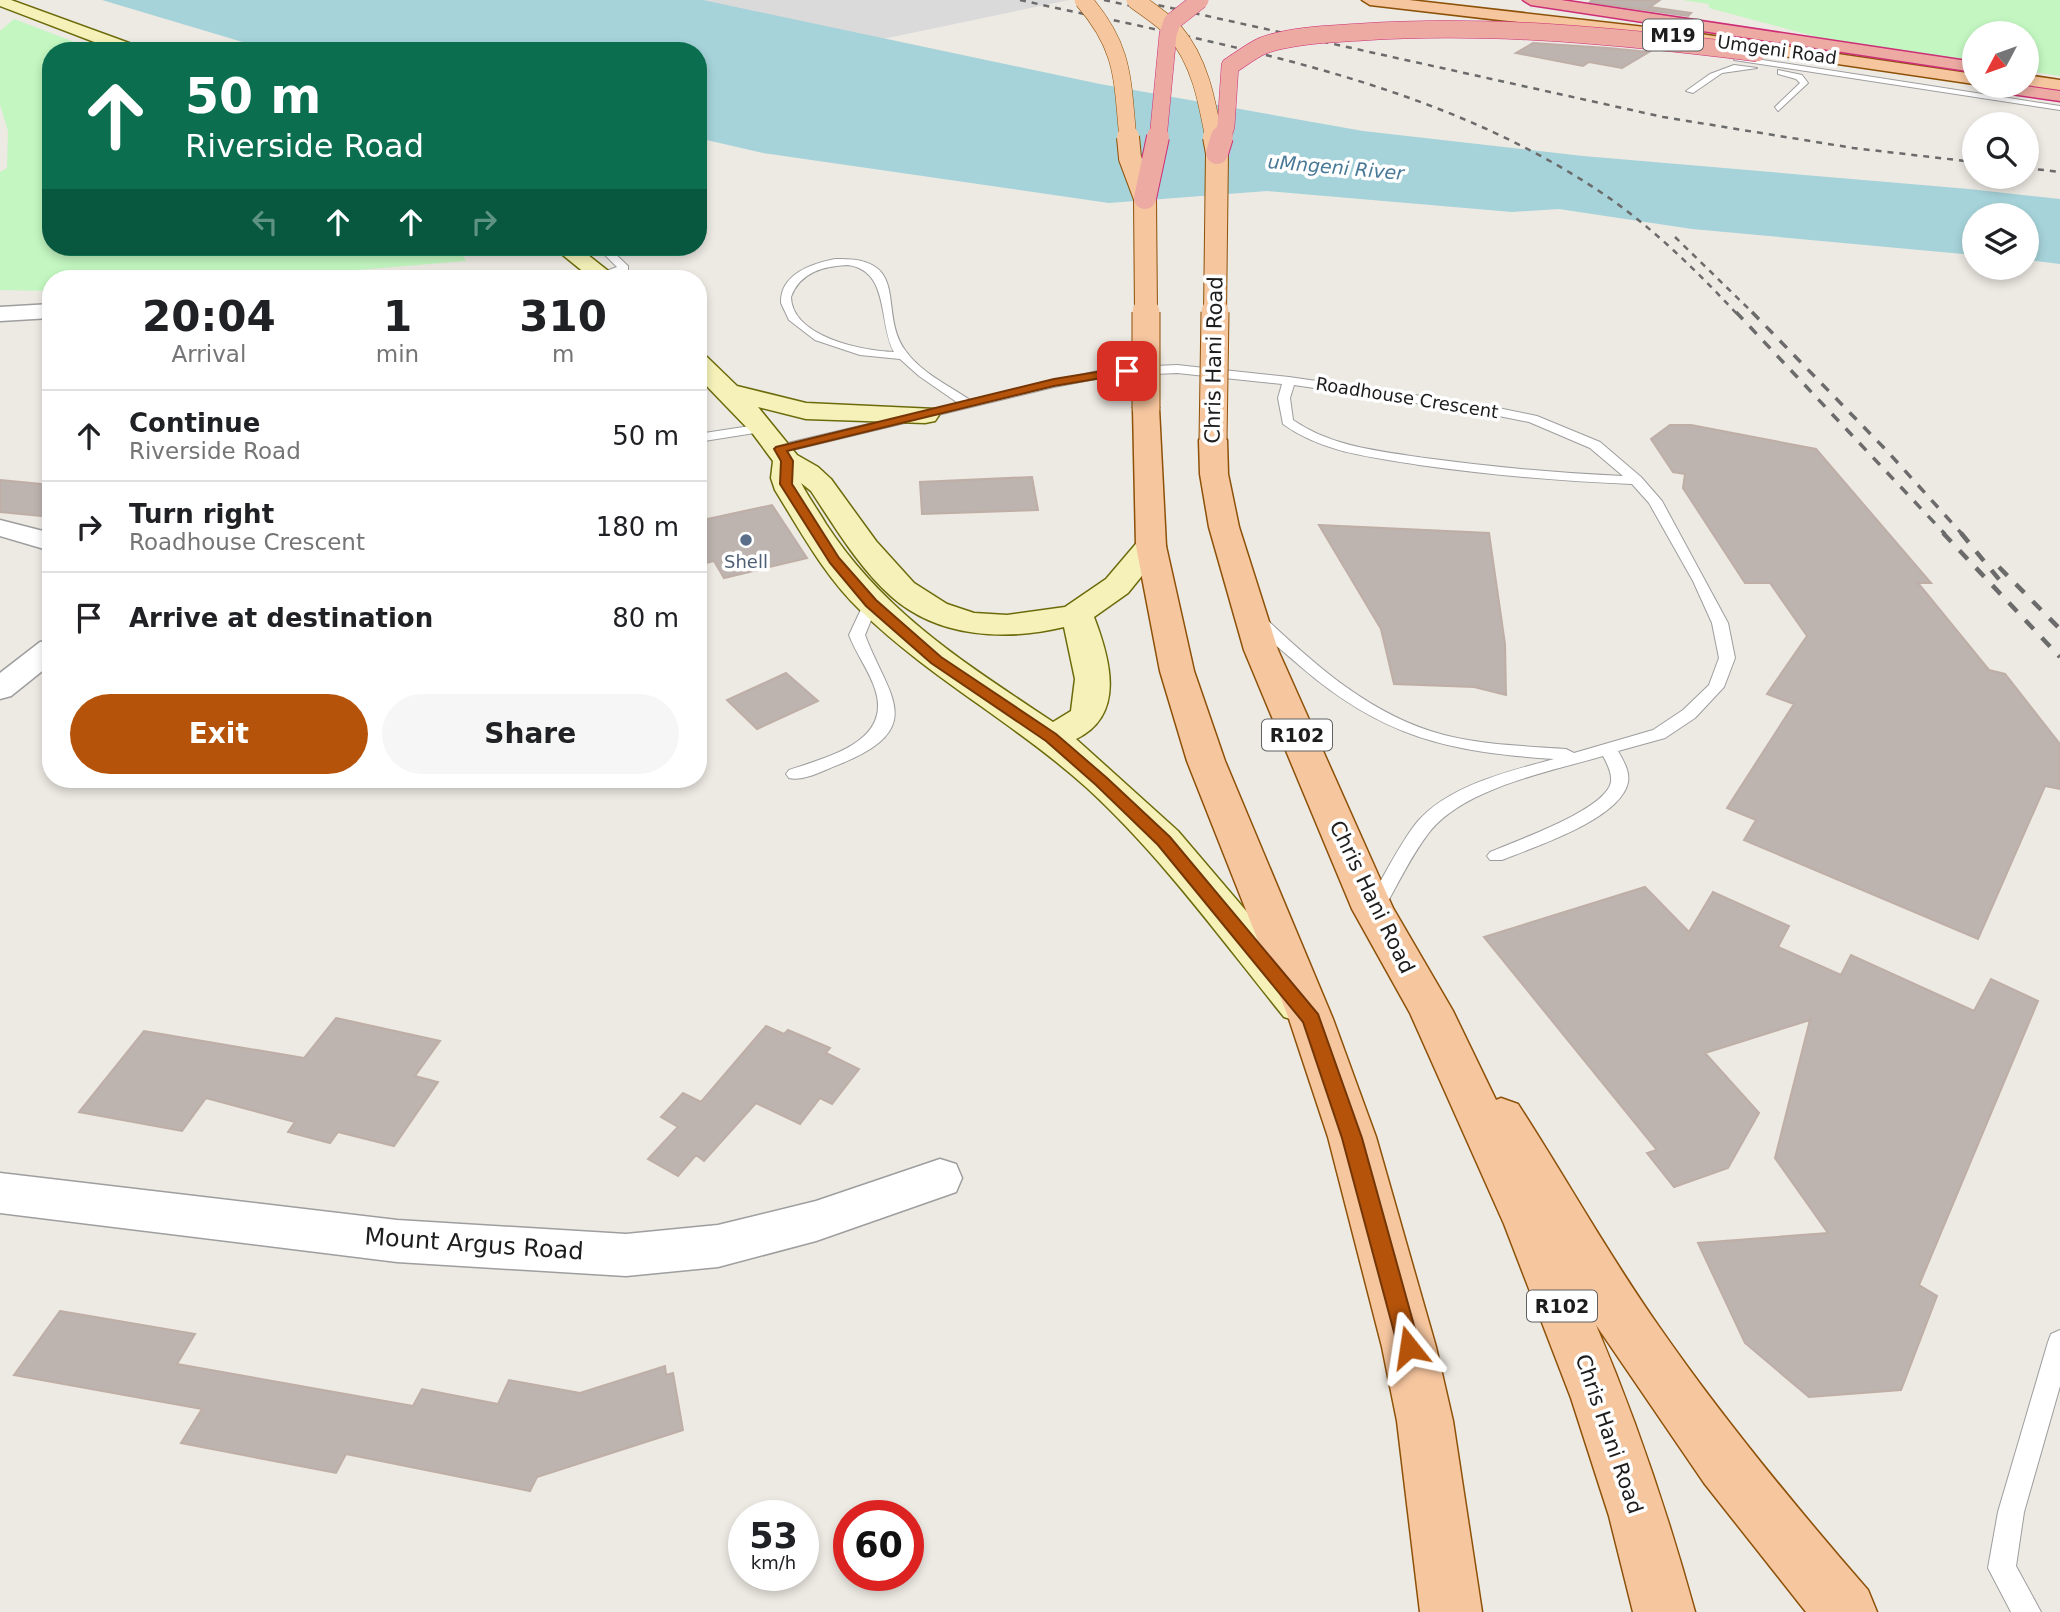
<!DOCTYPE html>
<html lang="en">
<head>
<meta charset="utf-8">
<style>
	:root { --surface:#fff; --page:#f6f6f6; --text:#202124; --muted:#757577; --line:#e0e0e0; --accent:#b45309 }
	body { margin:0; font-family:"DejaVu Sans",sans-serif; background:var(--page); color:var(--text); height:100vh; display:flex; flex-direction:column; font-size:26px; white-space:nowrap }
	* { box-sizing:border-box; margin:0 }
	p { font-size:23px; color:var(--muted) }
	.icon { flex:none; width:38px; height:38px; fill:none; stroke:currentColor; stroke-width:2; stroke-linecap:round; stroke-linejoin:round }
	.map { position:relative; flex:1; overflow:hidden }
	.sheet { position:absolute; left:42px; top:270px; width:665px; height:518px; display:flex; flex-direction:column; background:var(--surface); border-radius:28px; box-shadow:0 4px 10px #0003 }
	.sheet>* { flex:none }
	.guide { position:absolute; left:42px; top:42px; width:665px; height:214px; border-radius:28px; box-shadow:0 4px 10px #0003; background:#0b6e4f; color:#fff; overflow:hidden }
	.needle { width:46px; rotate:229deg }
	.buttons { position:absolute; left:1962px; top:21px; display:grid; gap:14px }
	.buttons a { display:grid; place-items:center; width:77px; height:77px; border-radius:50%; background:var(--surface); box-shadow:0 4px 10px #0003; font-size:35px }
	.speed { position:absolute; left:728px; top:1500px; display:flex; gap:14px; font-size:35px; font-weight:700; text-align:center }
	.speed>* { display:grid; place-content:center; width:91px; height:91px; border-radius:50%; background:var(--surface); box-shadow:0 4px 10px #0003; line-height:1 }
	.speed small { font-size:18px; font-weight:400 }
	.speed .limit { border:10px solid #d22; background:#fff; color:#111 }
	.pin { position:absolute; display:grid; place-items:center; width:60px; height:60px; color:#fff; margin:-30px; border-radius:14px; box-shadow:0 4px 10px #0006 }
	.me { position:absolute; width:77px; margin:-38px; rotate:345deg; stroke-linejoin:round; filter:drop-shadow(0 0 5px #0008) }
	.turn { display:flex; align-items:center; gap:24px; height:147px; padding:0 28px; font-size:32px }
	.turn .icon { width:91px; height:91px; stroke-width:2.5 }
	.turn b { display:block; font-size:49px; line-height:60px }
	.lanes { display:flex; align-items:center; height:66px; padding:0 28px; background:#0003; justify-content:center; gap:35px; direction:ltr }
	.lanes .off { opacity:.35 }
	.eta { display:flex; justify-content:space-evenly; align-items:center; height:119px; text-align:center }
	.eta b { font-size:42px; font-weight:800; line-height:49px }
	.primary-button { display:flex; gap:14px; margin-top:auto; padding:14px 28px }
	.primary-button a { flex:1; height:80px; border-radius:42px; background:var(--accent); color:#fff; font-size:28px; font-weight:800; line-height:80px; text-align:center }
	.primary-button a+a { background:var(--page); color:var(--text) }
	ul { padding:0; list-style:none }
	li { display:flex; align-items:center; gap:21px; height:91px; padding:0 28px; border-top:2px solid var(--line) }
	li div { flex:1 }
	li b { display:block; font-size:26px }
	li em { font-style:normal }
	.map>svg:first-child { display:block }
</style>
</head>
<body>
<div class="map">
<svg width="2060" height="1612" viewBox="0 0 2060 1612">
	<rect width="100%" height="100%" fill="#ede9e3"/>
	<path fill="#dbdada" d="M389 0H1069L787 59Z"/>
	<path fill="#c3f6c1" d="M1682 0H2060V76L2027 71 2026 33H1974V63L1836 42 1709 8V4Z
		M14 19 98 51H51V247H458L466 261 261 278H51V291L0 290V172L7 168 8 131 0 105V31Z"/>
	<path fill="#a5d3d9" d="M102 0H703L1100 84 1363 131 1583 156 1969 189 2060 199V264L2027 260 2026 215H1974V255L1692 229 1559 209 1512 212 1267 191 1109 203 763 153 698 138V51H273Z"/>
	<path fill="#bdb4b0" stroke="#beaea6" stroke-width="2" d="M1592 0H1660L1650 7 1691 13 1688 16 1590 2Z
		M1533 43 1608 48 1649 52 1622 68 1589 62 1583 66 1516 53Z
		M1670 425H1691L1816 449 1931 583H1918L1989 670 2005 674 2060 744V789L2045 786 1978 939 1744 840 1756 820 1727 808 1794 704 1767 694 1807 636 1770 583H1745L1683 488 1685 474 1673 472 1651 439Z
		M1032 477 1038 510 922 514 920 482Z
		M0 480 51 485V517L0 512Z
		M772 505 807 558 724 578 714 561 698 565V521Z
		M1319 525 1489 533 1505 644 1506 695 1474 687 1394 684 1381 629Z
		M786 673 818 701 757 729 727 700Z
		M1645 887 1689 932 1713 892 1789 926 1778 947 1841 975 1851 955 1974 1011 1991 979 2038 1001 1919 1285 1937 1296 1901 1390 1809 1397 1745 1343 1698 1243 1828 1233 1775 1158 1810 1020 1705 1053 1759 1113 1728 1168 1674 1187 1647 1153 1657 1150 1484 937Z
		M336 1018 440 1041 415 1076 438 1082 394 1146 338 1132 330 1143 288 1132 295 1122 206 1098 182 1131 79 1112 144 1031 304 1058Z
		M766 1026 784 1034 788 1030 830 1048 826 1053 859 1069 832 1104 820 1098 800 1124 756 1103 704 1161 696 1155 678 1176 648 1159 678 1127 661 1117 683 1093 701 1102Z
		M60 1311 195 1334 177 1364 413 1406 422 1389 498 1404 509 1380 580 1393 665 1366 666 1375 673 1373 683 1430 537 1477 530 1491 346 1454 336 1473 181 1443 202 1409 14 1375Z"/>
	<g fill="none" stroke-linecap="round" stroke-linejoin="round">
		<defs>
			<path id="service" d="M1737 56 2060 106V110L1734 60Z
				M1734 65 1757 68 1722 73 1693 93 1686 91 1710 74Z
				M1778 70 1802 75 1808 83 1778 111 1775 107 1800 83 1796 79 1778 74Z
				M597 247H608L628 266V270L598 278V274L617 267Z
				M835 259C913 256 877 311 905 350 920 372 948 385 970 400L1111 368 1177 365 1289 377 1484 405 1537 416 1600 442 1641 477 1662 501 1728 623 1735 658 1724 687 1695 718 1665 738 1618 751C1623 760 1630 771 1628 782 1621 819 1534 847 1502 860H1490L1487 856 1490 852C1515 841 1606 810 1611 782 1612 773 1607 763 1603 756 1552 771 1467 787 1431 830 1412 853 1396 888 1381 914H1367L1365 909C1379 885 1401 841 1418 821 1450 785 1510 771 1554 759 1448 752 1382 737 1300 666 1283 651 1263 636 1249 618L1252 615H1262C1315 665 1371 716 1444 735 1483 745 1525 746 1566 749L1574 753 1653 730 1683 710 1709 685 1719 658 1712 623 1693 581 1649 503 1632 484C1561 481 1490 475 1419 465 1372 457 1323 453 1283 424L1278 398 1282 384 1177 373 1111 376 1054 387 780 453 775 452V446L958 403 919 376 900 359 860 355 815 340 789 320 781 303C780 274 811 264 835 259ZM848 265C890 271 878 322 894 352 863 351 792 337 791 297 800 272 824 266 848 265ZM1294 385 1484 413 1529 422 1590 448 1623 476C1557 473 1491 467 1425 458 1379 451 1332 447 1293 420L1290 398Z
				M763 424 769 428 767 431 698 442V434Z
				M871 599 878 603 865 635C888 696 929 728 840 764 826 769 804 782 789 778L786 774 789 770C827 757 893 742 875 689 869 670 856 654 849 635L864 603Z
				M2060 1330V1386L2024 1512 2016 1566 2041 1612H2011L1988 1568 1998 1512 2048 1342 2051 1334Z"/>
			<path id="minor" d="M602 270 609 272 611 278H562L566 274Z
				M51 304V318L0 321V307Z
				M0 520 51 533V551L0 536Z
				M51 640V664L11 696 0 699V673L40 642Z
				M940 1159 956 1164 962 1178 956 1192 816 1241 718 1267 626 1276 397 1262 0 1213V1173L397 1220 626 1234 718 1225 816 1201Z"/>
			<path id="secondary" d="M0 0H11L140 47 142 51H118L0 6Z
				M553 247H578L617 278H591Z
				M698 354 707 357 737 386 806 403 935 409 939 415 935 421 925 423 806 419 758 407 797 455 818 467 831 479 876 541 914 583 947 604 974 613 1007 615 1065 607 1106 579 1140 539 1151 537 1162 539 1166 546 1128 593 1094 617C1110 659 1126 715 1076 739L1178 831 1316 993 1322 1005 1316 1017 1300 1022 1284 1017C1221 939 1161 856 1087 788 1015 723 931 679 861 611 825 577 801 532 775 490L771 478 773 461 753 434 698 377ZM801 483 811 491C835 527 859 568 892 597 939 638 1006 641 1064 627L1075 679 1071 711 1053 722C966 664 884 613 826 524 818 510 808 497 801 483Z"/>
			<path id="primary" d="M1362 0H1409L1680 31 1974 74V84L1680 41 1370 5Z
				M2026 75 2060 80V90L2026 85Z
				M1146 400 1156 402 1159 408 1166 546 1194 671 1225 761 1333 1019 1376 1137 1436 1347 1453 1421 1482 1612H1420L1397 1421 1382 1347 1328 1137 1289 1019 1187 761 1160 671 1136 546 1133 408 1136 402Z
				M1213 432 1223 434 1227 440 1228 474 1239 527 1278 650 1393 908 1453 1011 1496 1100 1501 1098 1518 1104C1566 1178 1609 1256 1660 1328 1724 1420 1795 1506 1868 1590L1877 1612H1806L1704 1483 1596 1325C1636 1419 1668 1514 1695 1612H1633L1609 1516 1571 1398 1504 1224 1410 1013 1352 909 1244 650 1209 527 1200 474 1199 440 1203 434Z"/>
			<path id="trunk" d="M1523 0H1561L1974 62V72L1531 5Z
				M1981 86H2026L2060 91V101L1990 91Z"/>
		</defs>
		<use href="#service" stroke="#9e9e9e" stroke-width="2"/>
		<use href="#minor" stroke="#9e9e9e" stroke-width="3"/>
		<use href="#secondary" stroke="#6c6b0b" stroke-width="3"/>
		<use href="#primary" stroke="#8d5108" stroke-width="3"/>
		<use href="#trunk" stroke="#cd2e77" stroke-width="3"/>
		<use href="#service" fill="#fff" fill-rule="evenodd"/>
		<use href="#minor" fill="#fff" fill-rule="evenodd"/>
		<use href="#secondary" fill="#f5f1b9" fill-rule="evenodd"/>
		<use href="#primary" fill="#f6c69f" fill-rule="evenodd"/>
		<use href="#trunk" fill="#ecaaa3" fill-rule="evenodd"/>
		<path stroke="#6b6b6b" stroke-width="2.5" stroke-dasharray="6 6" stroke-linecap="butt" d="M1020 0C1217 44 1428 77 1599 191 1650 225 1695 269 1737 314
			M1104 0 1145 9
			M1135 0 1663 117 1853 148 1974 162
			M2026 168 2060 172
			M1675 237 1754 314"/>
		<path stroke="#6b6b6b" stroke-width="3.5" stroke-dasharray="10 10" stroke-linecap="butt" d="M1736 312 1945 534
			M1752 312 1888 452 1962 534"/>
		<path stroke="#6b6b6b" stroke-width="4.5" stroke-dasharray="12 12" stroke-linecap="butt" d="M1943 533 2060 657
			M1961 533 2002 583
			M1999 567 2060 629"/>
		<defs>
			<path id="primary-bridge-far2" d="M1083 0C1125 48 1122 79 1128 139
				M1135 0C1148 10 1163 19 1174 31 1200 61 1207 101 1214 139"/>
			<path id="primary-bridge-far1" d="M1128 137 1130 158 1145 198 1146 314
				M1214 137 1217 153 1215 314"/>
			<path id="primary-bridge" d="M1146 312V408
				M1213 440 1215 312"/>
			<path id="trunk-bridge-far1" d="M1158 139 1168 34 1172 22 1200 0
				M1222 139 1226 126 1230 66C1240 60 1251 51 1262 46 1290 35 1332 34 1362 32 1493 23 1627 37 1757 53"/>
			<path id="trunk-bridge" d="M1217 153 1222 137
				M1145 198 1158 137"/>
		</defs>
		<use href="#primary-bridge-far2" stroke="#8d5108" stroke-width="18" stroke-linecap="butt"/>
		<use href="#primary-bridge-far1" stroke="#8d5108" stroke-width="24" stroke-linecap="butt"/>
		<use href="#primary-bridge" stroke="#8d5108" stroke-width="29" stroke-linecap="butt"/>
		<use href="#trunk-bridge-far1" stroke="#cd2e77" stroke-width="18" stroke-linecap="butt"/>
		<use href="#trunk-bridge" stroke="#cd2e77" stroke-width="24" stroke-linecap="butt"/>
		<use href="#primary-bridge-far2" stroke="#f6c69f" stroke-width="17"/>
		<use href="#primary-bridge-far1" stroke="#f6c69f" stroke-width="22"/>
		<use href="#primary-bridge" stroke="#f6c69f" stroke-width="27"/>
		<use href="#trunk-bridge-far1" stroke="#ecaaa3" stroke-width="17"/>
		<use href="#trunk-bridge" stroke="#ecaaa3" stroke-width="22"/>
	</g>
	<path fill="#b45309" stroke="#753606" stroke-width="2" d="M1127 367 1132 371 1131 373 1054 386 787 451 793 461 792 484 839 558 876 600 941 657 1056 734 1107 778 1170 837 1318 1014 1362 1138 1420 1347 1417 1354 1409 1357 1401 1354 1398 1347 1342 1138 1303 1022 1158 845 1096 785 1046 741 931 663 866 606 830 563 780 484 781 461 774 449 776 447 1054 379Z"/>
	<circle fill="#5c6f8a" stroke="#fff" stroke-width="2.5" cx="746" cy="540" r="7"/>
	<g text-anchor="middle" stroke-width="7" stroke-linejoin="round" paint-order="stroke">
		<g font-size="18" fill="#1d1d1d" stroke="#fff">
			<text transform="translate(1777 50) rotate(8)" y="6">Umgeni Road</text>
			<text transform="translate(1407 398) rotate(9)" y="6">Roadhouse Crescent</text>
		</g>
		<g font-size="18" fill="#4e5e75" stroke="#fff">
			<text x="746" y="568">Shell</text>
		</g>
		<g fill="#fff" stroke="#616161" stroke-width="2">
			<rect x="1643" y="19.5" width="60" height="31" rx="5"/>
			<rect x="1262" y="719.5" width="70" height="31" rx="5"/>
			<rect x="1527" y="1290.5" width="70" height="31" rx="5"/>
		</g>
		<g font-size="19" font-weight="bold" fill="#1d1d1d">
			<text x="1673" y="42">M19</text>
			<text x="1297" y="742">R102</text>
			<text x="1562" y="1313">R102</text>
		</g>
		<g font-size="19" font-style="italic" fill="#497997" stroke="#fff">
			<text transform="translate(1336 167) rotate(5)" y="7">uMngeni River</text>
		</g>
		<g font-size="21" fill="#1d1d1d" stroke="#fff">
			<text transform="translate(1214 360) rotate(-89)" y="7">Chris Hani Road</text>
			<text transform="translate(1372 897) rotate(64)" y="7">Chris Hani Road</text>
			<text transform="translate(1609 1434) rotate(71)" y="7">Chris Hani Road</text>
		</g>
		<g font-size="24" fill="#1d1d1d" stroke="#fff">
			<text transform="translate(474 1244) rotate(4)" y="8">Mount Argus Road</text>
		</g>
	</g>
</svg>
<div class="buttons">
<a><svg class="needle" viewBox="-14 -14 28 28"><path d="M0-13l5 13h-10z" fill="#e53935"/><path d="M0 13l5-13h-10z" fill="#757577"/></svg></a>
<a><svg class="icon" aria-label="search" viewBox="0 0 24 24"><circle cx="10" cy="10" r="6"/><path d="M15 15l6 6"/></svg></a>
<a><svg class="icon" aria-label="layers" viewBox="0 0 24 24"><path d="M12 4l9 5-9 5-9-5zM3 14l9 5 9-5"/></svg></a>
</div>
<div class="speed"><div>53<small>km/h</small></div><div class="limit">60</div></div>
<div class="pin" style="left:1127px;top:371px;background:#d93025"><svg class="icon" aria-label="arrive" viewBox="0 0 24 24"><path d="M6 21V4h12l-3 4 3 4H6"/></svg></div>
<svg class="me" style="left:1409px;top:1347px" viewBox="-20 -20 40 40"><path d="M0-17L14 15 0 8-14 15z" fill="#b45309" stroke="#fff" stroke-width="4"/></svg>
<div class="guide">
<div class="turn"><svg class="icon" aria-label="ahead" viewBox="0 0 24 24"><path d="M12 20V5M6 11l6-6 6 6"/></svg><div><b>50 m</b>Riverside Road</div></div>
<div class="lanes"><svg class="icon off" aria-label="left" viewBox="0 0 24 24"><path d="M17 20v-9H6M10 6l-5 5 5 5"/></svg><svg class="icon" aria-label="ahead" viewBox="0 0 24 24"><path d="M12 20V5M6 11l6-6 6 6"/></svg><svg class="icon" aria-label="ahead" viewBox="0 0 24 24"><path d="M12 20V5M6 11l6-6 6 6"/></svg><svg class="icon off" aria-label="right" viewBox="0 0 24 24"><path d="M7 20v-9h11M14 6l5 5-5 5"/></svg></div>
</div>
<section class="sheet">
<div class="eta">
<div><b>20:04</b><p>Arrival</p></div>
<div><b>1</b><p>min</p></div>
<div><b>310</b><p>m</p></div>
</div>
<ul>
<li><svg class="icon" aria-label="ahead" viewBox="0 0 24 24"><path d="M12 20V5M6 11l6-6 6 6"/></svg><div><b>Continue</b><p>Riverside Road</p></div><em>50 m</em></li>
<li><svg class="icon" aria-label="right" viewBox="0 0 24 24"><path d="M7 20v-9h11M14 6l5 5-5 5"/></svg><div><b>Turn right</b><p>Roadhouse Crescent</p></div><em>180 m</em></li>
<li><svg class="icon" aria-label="arrive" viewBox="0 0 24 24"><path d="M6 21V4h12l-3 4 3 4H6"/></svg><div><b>Arrive at destination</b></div><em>80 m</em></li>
</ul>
<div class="primary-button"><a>Exit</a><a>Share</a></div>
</section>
</div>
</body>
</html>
